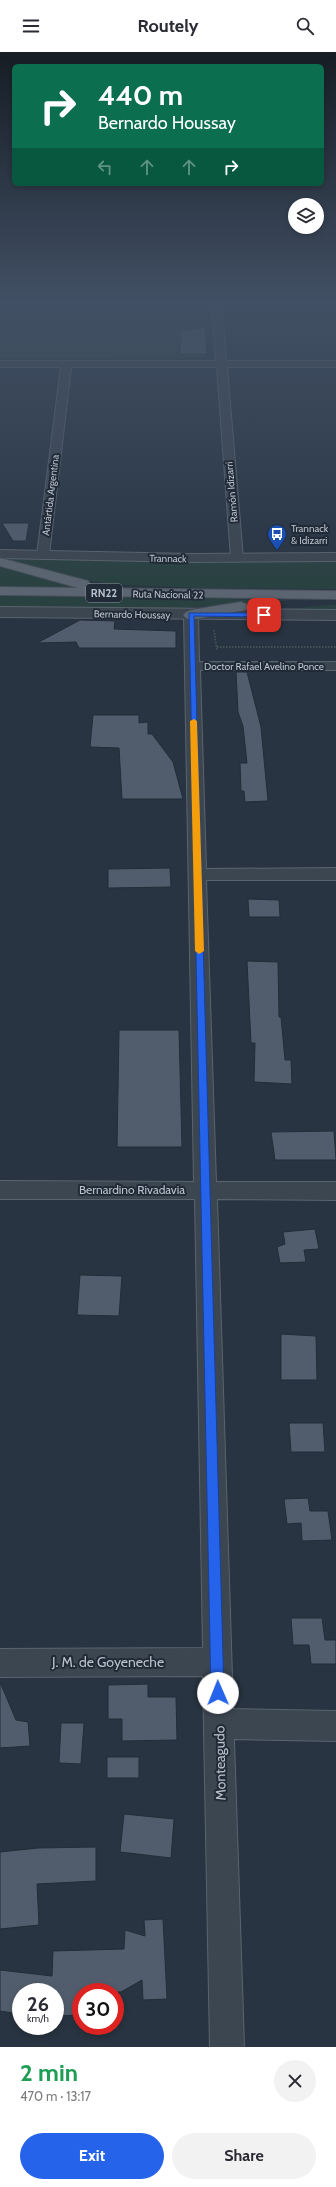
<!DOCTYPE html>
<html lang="en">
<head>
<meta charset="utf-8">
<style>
	:root { --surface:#fff; --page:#f2f2f3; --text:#2b2b33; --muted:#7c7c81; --accent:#2563eb }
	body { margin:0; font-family:Cabin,sans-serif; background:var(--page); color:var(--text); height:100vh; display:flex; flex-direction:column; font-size:15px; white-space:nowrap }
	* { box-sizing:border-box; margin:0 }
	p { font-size:13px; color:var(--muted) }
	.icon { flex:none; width:22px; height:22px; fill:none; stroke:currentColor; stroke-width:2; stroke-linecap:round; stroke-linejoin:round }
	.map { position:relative; height:1995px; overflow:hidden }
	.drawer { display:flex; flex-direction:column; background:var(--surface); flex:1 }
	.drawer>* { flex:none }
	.guide { position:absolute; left:12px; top:12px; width:312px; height:122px; border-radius:6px; box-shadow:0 2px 6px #0003; background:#0b6e4f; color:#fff; overflow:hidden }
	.buttons { position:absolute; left:288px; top:146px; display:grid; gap:8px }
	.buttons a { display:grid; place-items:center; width:36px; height:36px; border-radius:50%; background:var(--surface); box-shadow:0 2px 6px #0003; font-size:20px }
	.speed { position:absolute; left:12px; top:1931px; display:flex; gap:8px; font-size:20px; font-weight:700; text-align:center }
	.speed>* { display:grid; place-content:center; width:52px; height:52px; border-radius:50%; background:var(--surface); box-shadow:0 2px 6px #0003; line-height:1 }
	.speed small { font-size:10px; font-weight:400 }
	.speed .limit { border:6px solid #d22; background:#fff; color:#111 }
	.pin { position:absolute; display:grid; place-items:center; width:34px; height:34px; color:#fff; margin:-17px; border-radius:8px; box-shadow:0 2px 6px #0006 }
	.me { position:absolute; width:44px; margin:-22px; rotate:359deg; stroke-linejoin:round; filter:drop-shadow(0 0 3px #0008) }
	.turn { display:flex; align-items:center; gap:14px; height:84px; padding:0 20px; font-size:18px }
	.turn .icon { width:52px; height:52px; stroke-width:2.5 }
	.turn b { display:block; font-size:28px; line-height:34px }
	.lanes { display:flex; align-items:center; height:38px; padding:0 20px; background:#0003; justify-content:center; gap:20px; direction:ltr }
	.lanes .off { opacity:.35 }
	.round { display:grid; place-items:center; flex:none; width:42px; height:42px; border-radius:21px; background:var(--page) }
	.head { display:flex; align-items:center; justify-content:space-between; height:68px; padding:0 20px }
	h1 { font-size:24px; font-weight:700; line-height:30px; color:#1e9e55 }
	.primary-button { display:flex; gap:8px; margin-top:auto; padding:8px 20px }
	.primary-button a { flex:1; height:46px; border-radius:24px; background:var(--accent); color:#fff; font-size:16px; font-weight:700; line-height:46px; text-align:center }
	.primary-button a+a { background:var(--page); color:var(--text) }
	header { display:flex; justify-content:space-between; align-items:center; height:52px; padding:0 20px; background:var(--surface); font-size:18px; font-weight:700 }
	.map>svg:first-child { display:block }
</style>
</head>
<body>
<header><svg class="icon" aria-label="menu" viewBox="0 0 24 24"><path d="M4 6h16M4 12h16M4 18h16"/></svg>Routely<svg class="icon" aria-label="search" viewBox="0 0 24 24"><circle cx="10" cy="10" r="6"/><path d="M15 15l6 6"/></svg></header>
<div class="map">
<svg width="336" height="1995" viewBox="0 0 336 1995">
	<rect width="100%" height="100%" fill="#283441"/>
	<path fill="#2a4142" d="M0 253H203L207 302 200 305 0 306Z
		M0 506 182 510 336 509V537L203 536 125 533 87 529Z
		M0 512 93 537 0 535Z
		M0 544 295 548 167 557H0Z
		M336 552V559H270Z"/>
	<path fill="#515d6c" stroke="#232d38" d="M205 275 207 302H180V279Z
		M2 471H29L26 489H13Z
		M80 568 115 569 114 577 176 579V596H79L76 590 37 591Z
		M236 620H247L261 675 268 749 245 750 244 739H241L240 711H247L243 674 238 660Z
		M93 663H139V671L148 670V682H152L173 710 183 747H122L119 696 90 695Z
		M170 816 171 835 108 836V817Z
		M248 847 279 848 280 865H249Z
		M247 909 278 910 279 965H281L285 1008H291L292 1032 254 1030 255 991H251Z
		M119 978H179L182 1095H117Z
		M334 1079 336 1108H275L271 1080Z
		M315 1177 319 1197 304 1198 306 1210 280 1211 277 1195 285 1192 283 1180Z
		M80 1223 122 1224 119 1264 77 1263Z
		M281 1282 316 1284 317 1328H281Z
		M289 1371H323L325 1400H291Z
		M308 1446 310 1459H328L332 1488 302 1489 301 1471 287 1472 284 1447Z
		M291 1566H322L325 1588H336V1612H311L309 1593H293Z
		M0 1630 16 1668 28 1670 30 1694 0 1696Z
		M148 1632V1645H176L177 1688 122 1689V1667H108V1633Z
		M61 1671H84L81 1712 59 1711Z
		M107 1705H139V1726H107Z
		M124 1762 174 1767 171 1806 120 1800Z
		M96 1795V1829L37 1832 39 1873 0 1877V1800L38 1796Z
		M163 1867 167 1947 143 1948 142 1928 121 1940H81V1963L55 1964V1940H21L19 1962 0 1959V1918L52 1924 53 1899 124 1897 125 1878 145 1884 144 1868Z"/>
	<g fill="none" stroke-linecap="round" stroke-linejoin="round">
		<defs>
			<path id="minor" d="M212 253H222L226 309H336V315H227L243 506 237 510 231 506 217 315H71L49 503 43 507 38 506 37 503 61 315H0V309H216Z
				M191 559 198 563 199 610H336V618H200L206 817 336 816V828H206L216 1130H336V1148L217 1147 233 1657 336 1659V1689L234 1687 244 1995H210L203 1624 0 1625V1597L203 1596 195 1147H0V1129L194 1130 184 563Z"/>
			<path id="tertiary" d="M0 498 193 502 336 501V509L193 510 0 506Z
				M0 555 336 558V568L0 565Z"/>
			<path id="primary" d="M0 506 88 529 90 532 86 536 336 539V547L0 543V535L79 536 0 514Z
				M241 550 246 552 249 555 246 558 191 568 186 566 183 563 186 560 191 558Z"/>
		</defs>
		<use href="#minor" stroke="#5a646e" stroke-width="2"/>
		<use href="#tertiary" stroke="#5a646e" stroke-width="2"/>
		<use href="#primary" stroke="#464f5a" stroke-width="2"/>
		<path stroke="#485d5f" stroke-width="1.5" stroke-dasharray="1.5 1.5" stroke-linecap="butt" d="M214 578 217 599
			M217 595H336"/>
		<use href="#minor" fill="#3c4651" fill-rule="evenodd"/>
		<use href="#tertiary" fill="#3c4651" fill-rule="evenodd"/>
		<use href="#primary" fill="#5b6571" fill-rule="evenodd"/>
	</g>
	<linearGradient id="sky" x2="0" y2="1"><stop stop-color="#161d24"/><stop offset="0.47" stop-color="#425065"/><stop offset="1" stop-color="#425065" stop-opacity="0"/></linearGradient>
	<rect width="336" height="533" fill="url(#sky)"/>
	<path fill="#2563eb" stroke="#184099" d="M189 561H264L267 563 264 565 194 564 224 1641 222 1646 218 1648 213 1646 211 1641Z"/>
	<path fill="#f59e0b" d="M194 667 197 669 204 899 199 902 195 899 190 669Z"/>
	<defs>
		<symbol id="bus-pin" viewBox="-11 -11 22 30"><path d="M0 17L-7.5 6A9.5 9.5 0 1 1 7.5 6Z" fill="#1a4fb4" stroke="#212b37"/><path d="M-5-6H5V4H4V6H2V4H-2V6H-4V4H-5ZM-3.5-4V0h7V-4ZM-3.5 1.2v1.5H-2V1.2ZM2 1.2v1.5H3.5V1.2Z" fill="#fff"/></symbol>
	</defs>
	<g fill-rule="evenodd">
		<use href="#bus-pin" x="266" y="471" width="22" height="30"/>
	</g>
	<g text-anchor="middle" stroke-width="4" stroke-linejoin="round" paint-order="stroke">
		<g font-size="10" fill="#b9c1cb" stroke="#212b37">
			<text transform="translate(231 440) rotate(-95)" y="4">Ramón Idizarri</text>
			<text transform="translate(50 443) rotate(-83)" y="4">Antártida Argentina</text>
			<text transform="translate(168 506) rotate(1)" y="4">Trannack</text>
			<text transform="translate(168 542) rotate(1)" y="4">Ruta Nacional 22</text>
			<text transform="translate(132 562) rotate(1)" y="4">Bernardo Houssay</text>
			<text x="264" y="618">Doctor Rafael Avelino Ponce</text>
		</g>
		<g font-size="10" fill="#b9c1cb" stroke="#212b37" text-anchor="start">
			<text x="291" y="480">Trannack<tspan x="291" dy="12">&amp; Idizarri</tspan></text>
		</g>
		<rect fill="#212b37" stroke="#8b949f" stroke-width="1" x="86" y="532" width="36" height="18" rx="3"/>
		<g font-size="11" font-weight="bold" fill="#b9c1cb">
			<text x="104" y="545">RN22</text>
		</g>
		<g font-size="12" fill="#b9c1cb" stroke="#212b37">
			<text x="132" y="1142">Bernardino Rivadavia</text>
		</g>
		<g font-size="14" fill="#b9c1cb" stroke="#212b37">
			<text x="108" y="1615">J. M. de Goyeneche</text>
			<text transform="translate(220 1711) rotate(-91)" y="5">Monteagudo</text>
		</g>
	</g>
</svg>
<div class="buttons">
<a><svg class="icon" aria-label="layers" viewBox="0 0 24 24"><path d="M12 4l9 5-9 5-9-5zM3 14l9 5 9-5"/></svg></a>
</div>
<div class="speed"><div>26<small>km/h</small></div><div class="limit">30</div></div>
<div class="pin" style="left:264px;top:563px;background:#d93025"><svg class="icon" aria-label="arrive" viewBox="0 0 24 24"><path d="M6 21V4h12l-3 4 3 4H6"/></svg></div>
<svg class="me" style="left:218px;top:1641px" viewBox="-20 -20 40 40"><circle r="19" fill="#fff"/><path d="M0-13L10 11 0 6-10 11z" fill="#2563eb"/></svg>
<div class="guide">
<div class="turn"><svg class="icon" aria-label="right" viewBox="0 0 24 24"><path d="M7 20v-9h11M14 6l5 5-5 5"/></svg><div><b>440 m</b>Bernardo Houssay</div></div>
<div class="lanes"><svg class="icon off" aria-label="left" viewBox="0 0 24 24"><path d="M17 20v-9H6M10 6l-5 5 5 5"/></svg><svg class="icon off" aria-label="ahead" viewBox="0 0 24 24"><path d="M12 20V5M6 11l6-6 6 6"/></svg><svg class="icon off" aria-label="ahead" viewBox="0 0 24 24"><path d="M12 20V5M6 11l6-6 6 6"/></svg><svg class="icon" aria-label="right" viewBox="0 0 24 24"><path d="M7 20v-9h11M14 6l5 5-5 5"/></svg></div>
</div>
</div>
<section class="drawer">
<div class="head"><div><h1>2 min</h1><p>470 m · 13:17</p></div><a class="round"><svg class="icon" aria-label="close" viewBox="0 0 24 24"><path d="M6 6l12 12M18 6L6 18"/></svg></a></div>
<div class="primary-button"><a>Exit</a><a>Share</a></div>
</section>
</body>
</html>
